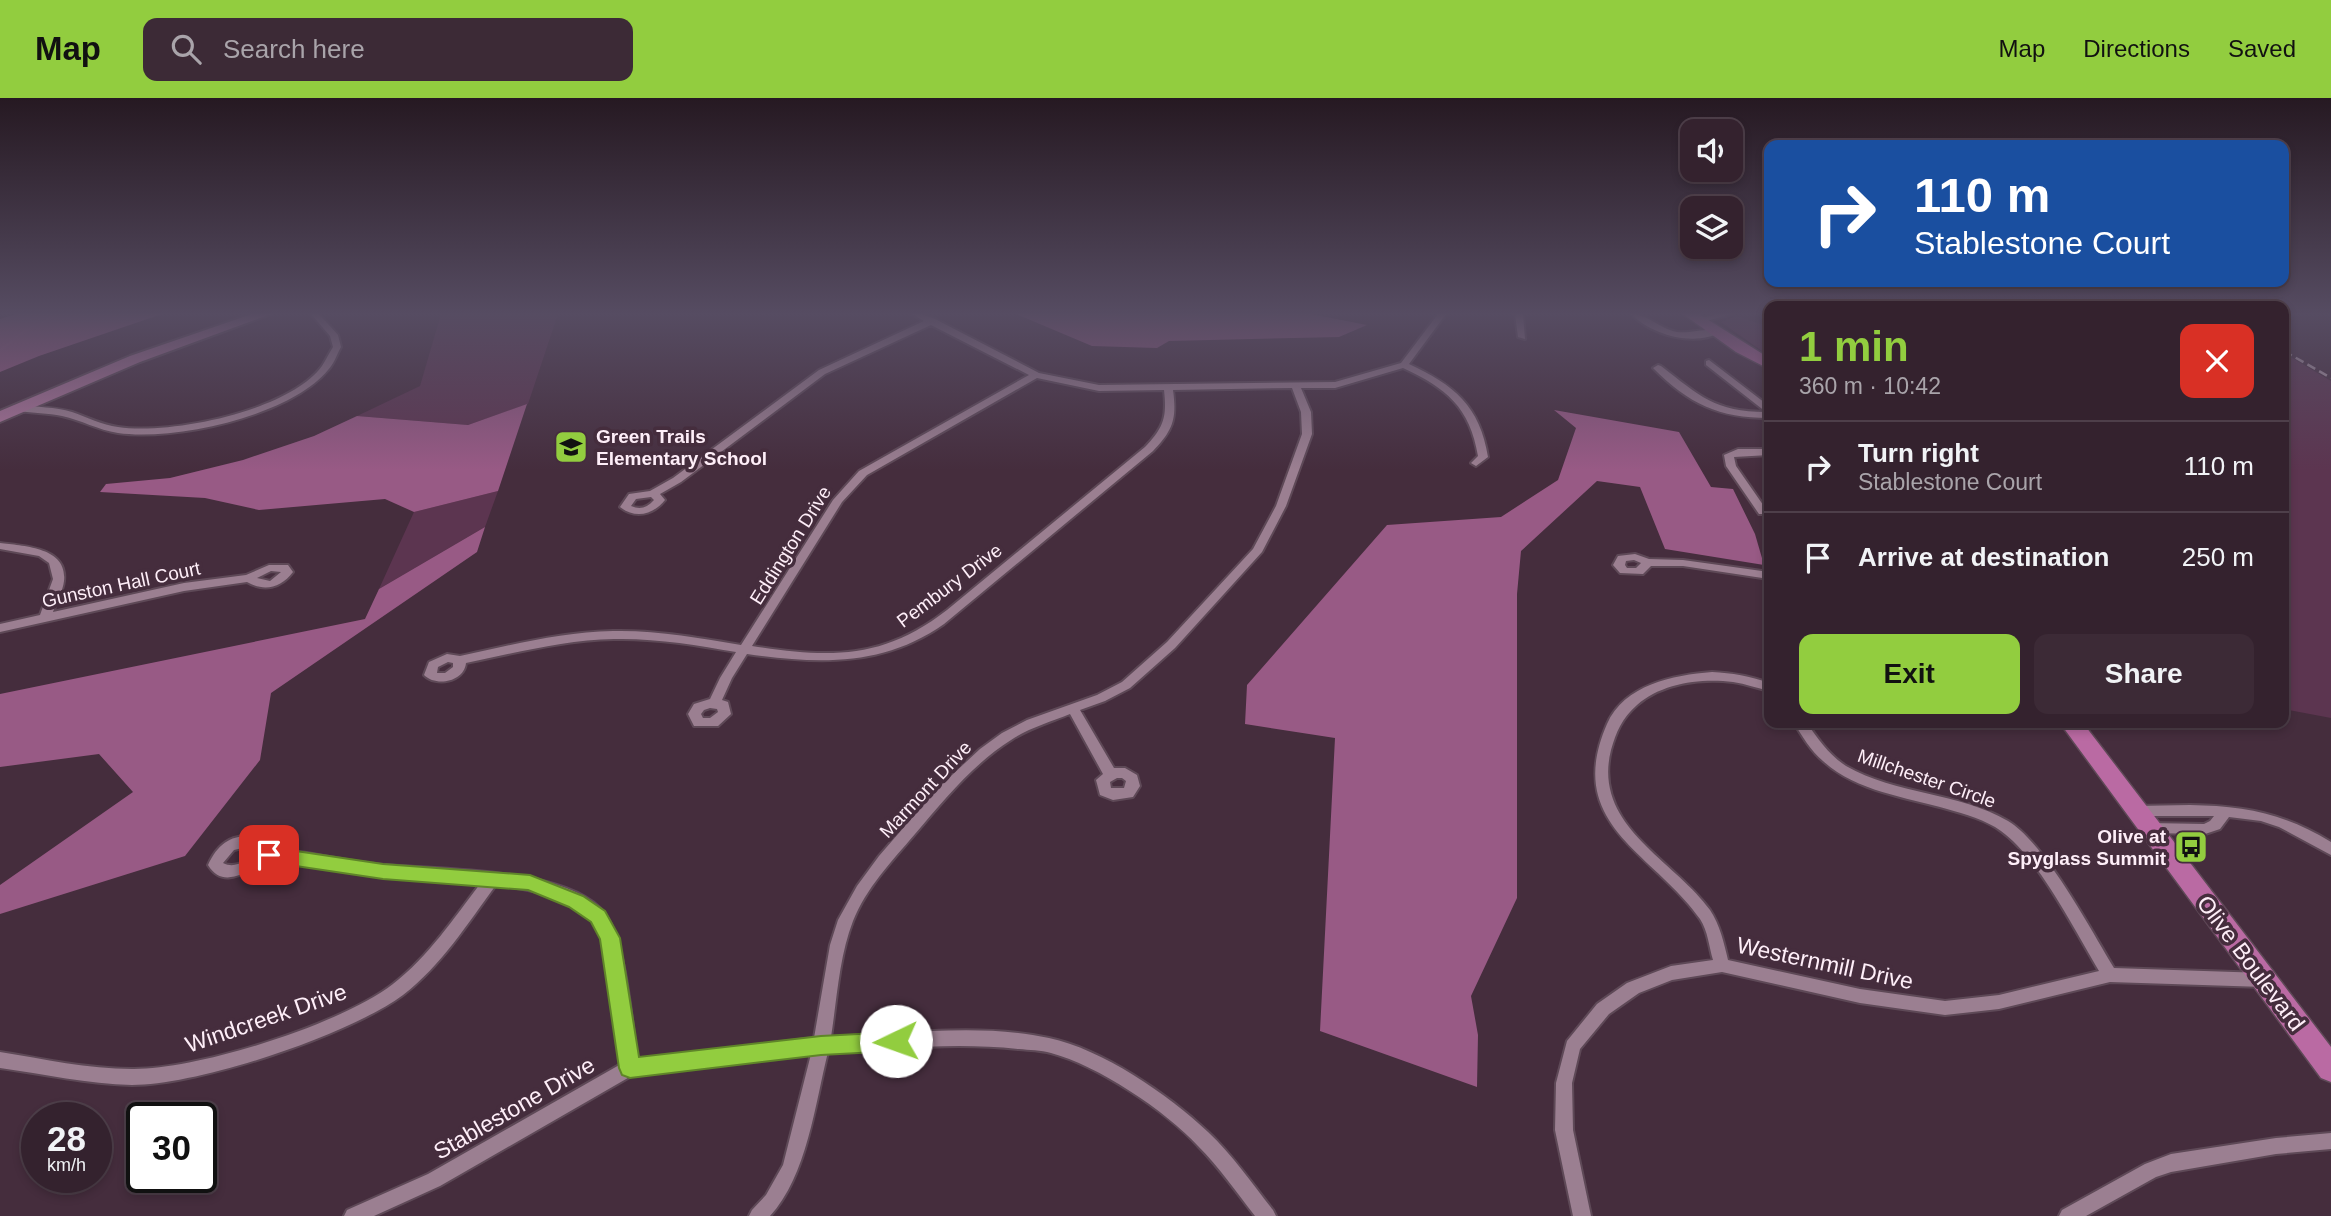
<!DOCTYPE html>
<html lang="en">
<head>
<meta charset="utf-8">
<style>
	:root { --surface:#34222e; --page:#3c2a36; --text:#f1f3f6; --muted:#a9a4aa; --line:#4e3f4a; --accent:#92cd3f }
	body { margin:0; font-family:Helvetica,sans-serif; background:var(--page); color:var(--text); height:100vh; display:flex; flex-direction:column; font-size:26px; white-space:nowrap }
	* { box-sizing:border-box; margin:0 }
	p { font-size:23px; color:var(--muted) }
	.icon { flex:none; width:38px; height:38px; fill:none; stroke:currentColor; stroke-width:2; stroke-linecap:round; stroke-linejoin:round }
	.map { position:relative; flex:1; overflow:hidden }
	.panel { position:absolute; left:1764px; top:203px; width:525px; height:427px; display:flex; flex-direction:column; background:var(--surface); border-radius:14px; box-shadow:0 4px 10px #0003,0 0 0 2px var(--line) }
	.panel>* { flex:none }
	.top-card { position:absolute; left:1764px; top:42px; width:525px; height:147px; border-radius:14px; box-shadow:0 4px 10px #0003,0 0 0 2px var(--line); background:#1a4fa0; color:#fff; overflow:hidden }
	.fabs { position:absolute; left:1680px; top:21px; display:grid; gap:14px }
	.fabs a { display:grid; place-items:center; width:63px; height:63px; border-radius:14px; background:var(--surface); box-shadow:0 4px 10px #0003,0 0 0 2px var(--line); font-size:35px }
	.speed { position:absolute; left:21px; top:1004px; display:flex; gap:14px; font-size:35px; font-weight:700; text-align:center }
	.speed>* { display:grid; place-content:center; width:91px; height:91px; border-radius:50%; background:var(--surface); box-shadow:0 4px 10px #0003,0 0 0 2px var(--line); line-height:1 }
	.speed small { font-size:18px; font-weight:400 }
	.speed .limit { border:4px solid #111; border-radius:10px; background:#fff; color:#111 }
	.pin { position:absolute; display:grid; place-items:center; width:60px; height:60px; color:#fff; margin:-30px; border-radius:14px; box-shadow:0 4px 10px #0006 }
	.me { position:absolute; width:77px; margin:-38px; rotate:267deg; stroke-linejoin:round; filter:drop-shadow(0 0 5px #0008) }
	.turn { display:flex; align-items:center; gap:24px; height:147px; padding:0 35px; font-size:32px }
	.turn .icon { width:91px; height:91px; stroke-width:2.5 }
	.turn b { display:block; font-size:49px; line-height:60px }
	.round { display:grid; place-items:center; flex:none; width:74px; height:74px; border-radius:14px; background:var(--page) }
	.head { display:flex; align-items:center; justify-content:space-between; height:119px; padding:0 35px }
	h1 { font-size:42px; font-weight:800; line-height:52px; color:var(--accent) }
	.action { display:flex; gap:14px; margin-top:auto; padding:14px 35px }
	.action a { flex:1; height:80px; border-radius:14px; background:var(--accent); color:#111; font-size:28px; font-weight:800; line-height:80px; text-align:center }
	.action a+a { background:var(--page); color:var(--text) }
	ul { padding:0; list-style:none }
	li { display:flex; align-items:center; gap:21px; height:91px; padding:0 35px; border-top:2px solid var(--line) }
	li div { flex:1 }
	li b { display:block; font-size:26px }
	li em { font-style:normal }
	header { display:flex; align-items:center; gap:42px; box-sizing:border-box; height:98px; padding:0 35px; background:var(--accent); color:#111 }
	header strong { font-size:33px }
	nav { display:flex; gap:38px; margin-inline-start:auto; font-size:24px }
	.search { width:490px; height:63px; background:var(--page); display:flex; align-items:center; gap:18px; box-sizing:border-box; padding:0 24px; border-radius:14px; color:var(--muted); font-size:26px }
	.map>svg:first-child { display:block }
</style>
</head>
<body>
<header>
<strong>Map</strong>
<div class="search"><svg class="icon" aria-label="search" viewBox="0 0 24 24"><circle cx="10" cy="10" r="6"/><path d="M15 15l6 6"/></svg>Search here</div>
<nav><a>Map</a><a>Directions</a><a>Saved</a></nav>
</header>
<div class="map">
<svg width="2331" height="1118" viewBox="0 0 2331 1118">
	<rect width="100%" height="100%" fill="#452d3d"/>
	<path fill="#5c3550" d="M441 216H558L528 306 468 327 357 318 420 288Z
		M1737 218 1769 229V258L1721 224Z
		M2284 255 2331 283V620L2284 611Z
		M498 393 485 429 379 491 414 414Z"/>
	<path fill="#985a85" d="M16 216H162L39 258 0 274V221Z
		M1016 216H1311L1367 227 1339 239 1169 243 1157 250 1092 248Z
		M527 306 498 393 414 414 385 401 259 412 205 400 100 394 106 386 170 380 243 362 314 338 357 318 468 327Z
		M1554 312 1679 334 1711 389 1733 391 1755 436 1764 467 1665 451 1640 389 1597 383 1521 453 1517 496V800L1471 898 1478 937 1477 989 1320 933 1335 640 1245 626 1247 587 1387 427 1501 419 1558 382 1576 330Z
		M485 429 477 454 271 595 260 662 185 758 0 816V787L133 694 99 656 0 669V596L365 521 379 491Z"/>
	<g fill="none" stroke-linecap="round" stroke-linejoin="round">
		<path stroke="#9a5c87" stroke-width="2.5" d="M0 253 24 233 60 216"/>
		<defs>
			<path id="minor" d="M311 216H319L338 237 341 249C337 256 334 266 328 272 290 318 175 343 118 335 98 332 81 322 62 318 48 315 33 315 19 313L14 310 19 307C37 309 55 309 72 314 87 319 102 327 118 329 171 337 289 313 322 268 326 262 329 255 333 249L330 238Z
				M912 216H922L935 221 1039 275 1099 287 1335 284 1401 265 1438 216H1446L1409 266C1454 287 1480 308 1488 359L1476 368 1471 365 1478 358C1470 309 1446 290 1403 270L1335 290H1301L1311 314 1312 336 1286 408 1262 454 1175 550 1130 590 1105 603 1080 612 1114 670H1125L1137 677 1140 688 1133 699 1113 702 1100 697 1096 682 1103 676 1070 616C1050 624 1029 630 1011 642 973 666 944 702 915 736 892 763 866 790 853 823 839 859 837 901 831 939 899 936 982 925 1049 940 1102 951 1169 997 1208 1034 1232 1056 1253 1087 1273 1112L1276 1118H1255C1237 1095 1219 1069 1198 1048 1166 1013 1097 967 1051 955 1041 952 1029 952 1019 951 956 944 891 951 828 954 815 1006 807 1078 770 1118H749L752 1112 766 1097 783 1067 811 956 633 977 440 1088 374 1118H344L347 1112 428 1076 621 966C617 938 609 842 593 823 570 797 530 792 498 787H496C468 825 441 868 403 897 349 937 199 987 132 987 88 986 44 976 0 970V954C44 961 88 971 132 971 197 972 342 926 393 886 428 859 454 820 480 786 448 782 415 782 383 779 349 775 315 766 281 763 257 761 227 798 208 767 221 738 242 733 271 742L275 751C312 754 348 764 386 767 440 772 571 769 605 816 626 845 632 925 637 962L814 940 830 847 838 822 857 788 879 758 937 691 980 651 1002 635 1027 622 1097 597 1122 584 1167 544 1253 451 1276 408 1302 336 1301 314 1292 290 1173 292C1177 321 1173 332 1153 353L944 526C883 569 818 566 747 556L732 580 722 602 728 604 731 616 718 628H694L688 616 694 606 710 601 720 580 736 554C696 547 655 540 614 541 564 542 515 555 466 565 464 584 436 589 424 577L429 564 447 556 460 558C511 547 561 534 613 533 656 532 699 540 741 547L833 402 859 373 1029 277 931 227 825 276 681 384 660 396 665 402C653 417 635 421 620 409L629 396 650 393 673 380 819 272 924 223ZM1037 280 1099 293 1164 292C1167 319 1164 329 1145 349L947 512C883 562 829 560 752 548L842 404 867 377ZM651 399 654 402C647 410 640 412 631 408L636 401ZM448 564 453 565V569L445 575H437L438 569ZM710 610 717 611 718 614 710 620H703L701 616 704 612ZM1117 680H1122L1126 683 1124 690H1111L1110 684ZM251 748 260 750 261 754C248 760 237 772 223 765L234 752Z
				M1515 216H1523L1525 241 1518 239Z
				M1631 216C1648 216 1660 231 1677 234 1691 236 1711 228 1721 234 1694 249 1652 237 1631 216Z
				M1717 216H1732L1699 225 1695 222Z
				M1709 262 1769 308V320C1719 320 1689 306 1653 270L1658 267 1661 268C1700 298 1715 314 1766 314L1706 267V263Z
				M1738 351H1769V357L1734 359 1736 368 1768 414 1767 416H1759L1726 368 1724 357Z
				M0 445C23 448 68 449 64 483 63 493 56 505 53 514L184 485 246 477 269 467H288L293 474C281 490 264 494 247 484L184 493 0 534V526L40 517 53 481 49 465 39 458 0 451ZM271 473 281 474 270 483 257 480Z
				M1635 456 1649 461 1683 462 1769 474V481L1683 468H1651L1643 476 1620 475 1613 467 1618 458ZM1634 462 1641 465 1636 470H1627L1625 467 1626 463Z
				M1712 574C1732 575 1750 578 1769 585V593C1757 590 1746 586 1733 584 1701 580 1662 585 1637 607 1622 620 1616 634 1611 652 1592 728 1673 761 1710 812 1720 827 1724 845 1728 862L1860 891 1945 903 1999 897 2099 873C2075 833 2038 759 2001 733 1986 722 1965 716 1947 711 1905 699 1856 693 1823 663 1811 653 1802 638 1794 625H1807C1818 641 1829 657 1846 668 1896 697 1959 694 2008 723 2045 745 2091 832 2114 870L2264 875 2270 877 2272 882 2270 887 2264 889 2110 884 1999 911 1945 917 1860 905 1722 874 1672 882 1639 895 1609 916 1580 951 1572 985 1573 1032 1591 1118H1573L1555 1032 1556 985 1567 943 1597 906 1627 885 1671 868 1713 862C1709 849 1708 833 1700 821 1653 754 1563 727 1607 626 1624 587 1673 577 1712 574Z
				M2190 707C2244 708 2284 715 2331 744V757L2279 729 2261 723 2229 719 2220 731 2205 736 2149 735 2144 734 2142 730 2144 726 2149 725 2204 726 2210 723 2214 718H2136L2131 717 2129 713 2131 709 2136 708Z
				M2331 1035V1051L2276 1056 2171 1074 2156 1079 2086 1118H2059L2062 1112 2145 1066 2171 1056 2276 1040Z"/>
			<path id="secondary" d="M252 216H271L140 264 0 324V313L130 258Z"/>
			<path id="primary" d="M1683 216H1699L1769 260V271L1736 254Z
				M2060 625H2083L2331 949V984L2321 980Z"/>
		</defs>
		<use href="#minor" stroke="#5e4957" stroke-width="4"/>
		<use href="#secondary" stroke="#5e4957" stroke-width="4"/>
		<use href="#primary" stroke="#5e4957" stroke-width="3"/>
		<use href="#minor" fill="#9b7f91" fill-rule="evenodd"/>
		<use href="#secondary" fill="#ab749a" fill-rule="evenodd"/>
		<use href="#primary" fill="#ba6aa3" fill-rule="evenodd"/>
		<path stroke="#bba8b4" stroke-width="2.5" stroke-dasharray="9 4.5" stroke-linecap="butt" d="M2284 253 2331 280"/>
	</g>
	<linearGradient id="sky" x2="0" y2="1"><stop stop-color="#261922"/><stop offset="0.58" stop-color="#564c62"/><stop offset="1" stop-color="#564c62" stop-opacity="0"/></linearGradient>
	<rect width="2331" height="372" fill="url(#sky)"/>
	<path fill="#92cd3f" stroke="#5f8529" stroke-width="2" d="M269 749 383 766 530 777 583 798 605 813 620 840 639 959 821 938 896 934 903 937 906 943 903 950 896 953 821 957 630 980 622 977 619 970 600 841 591 824 569 809 528 792 383 781 269 764 262 762 259 757 262 752Z"/>
	<defs>
		<symbol id="school-square" viewBox="-11 -11 22 22"><rect x="-9" y="-9" width="18" height="18" rx="4" fill="#92cd3f" stroke="#452d3d"/><path d="M0-5L7-2L0 1L-7-2ZM-4 1L0 2.5L4 1V4Q0 6-4 4Z" fill="#111"/></symbol>
		<symbol id="bus-square" viewBox="-11 -11 22 22"><rect x="-9" y="-9" width="18" height="18" rx="4" fill="#92cd3f" stroke="#452d3d"/><path d="M-5-6H5V4H4V6H2V4H-2V6H-4V4H-5ZM-3.5-4V0h7V-4ZM-3.5 1.2v1.5H-2V1.2ZM2 1.2v1.5H3.5V1.2Z" fill="#111"/></symbol>
	</defs>
	<g fill-rule="evenodd">
		<use href="#school-square" x="552" y="330" width="38" height="38"/>
		<use href="#bus-square" x="2172" y="730" width="38" height="38"/>
	</g>
	<g text-anchor="middle" stroke-width="7" stroke-linejoin="round" paint-order="stroke">
		<g font-size="19" font-weight="bold" fill="#feeef8" stroke="#452d3d" text-anchor="start">
			<text x="596" y="345">Green Trails<tspan x="596" dy="22">Elementary School</tspan></text>
			<text x="2166" y="745" text-anchor="end">Olive at<tspan x="2166" dy="22">Spyglass Summit</tspan></text>
		</g>
		<g font-size="19" fill="#feeef8" stroke="#452d3d">
			<text transform="translate(790 447) rotate(-58)" y="7">Eddington Drive</text>
			<text transform="translate(121 486) rotate(-12)" y="7">Gunston Hall Court</text>
			<text transform="translate(949 487) rotate(-37)" y="7">Pembury Drive</text>
			<text transform="translate(1927 680) rotate(19)" y="7">Millchester Circle</text>
			<text transform="translate(925 691) rotate(-47)" y="7">Marmont Drive</text>
		</g>
		<g font-size="23" fill="#feeef8" stroke="#452d3d">
			<text transform="translate(1825 865) rotate(12)" y="8">Westernmill Drive</text>
			<text transform="translate(2251 865) rotate(53)" y="8">Olive Boulevard</text>
			<text transform="translate(266 920) rotate(-19)" y="8">Windcreek Drive</text>
			<text transform="translate(514 1010) rotate(-30)" y="8">Stablestone Drive</text>
		</g>
	</g>
</svg>
<div class="fabs">
<a><svg class="icon" aria-label="sound" viewBox="0 0 24 24"><path d="M4 9h4l5-4v14l-5-4H4zM17 9q2 3 0 6"/></svg></a>
<a><svg class="icon" aria-label="layers" viewBox="0 0 24 24"><path d="M12 4l9 5-9 5-9-5zM3 14l9 5 9-5"/></svg></a>
</div>
<div class="speed"><div>28<small>km/h</small></div><div class="limit">30</div></div>
<div class="pin" style="left:269px;top:757px;background:#d93025"><svg class="icon" aria-label="arrive" viewBox="0 0 24 24"><path d="M6 21V4h12l-3 4 3 4H6"/></svg></div>
<svg class="me" style="left:896px;top:943px" viewBox="-20 -20 40 40"><circle r="19" fill="#fff"/><path d="M0-13L10 11 0 6-10 11z" fill="#92cd3f"/></svg>
<div class="top-card">
<div class="turn"><svg class="icon" aria-label="right" viewBox="0 0 24 24"><path d="M7 20v-9h11M14 6l5 5-5 5"/></svg><div><b>110 m</b>Stablestone Court</div></div>
</div>
<section class="panel">
<div class="head"><div><h1>1 min</h1><p>360 m · 10:42</p></div><a class="round" style="background:#d93025;color:#fff"><svg class="icon" aria-label="close" viewBox="0 0 24 24"><path d="M6 6l12 12M18 6L6 18"/></svg></a></div>
<ul>
<li><svg class="icon" aria-label="right" viewBox="0 0 24 24"><path d="M7 20v-9h11M14 6l5 5-5 5"/></svg><div><b>Turn right</b><p>Stablestone Court</p></div><em>110 m</em></li>
<li><svg class="icon" aria-label="arrive" viewBox="0 0 24 24"><path d="M6 21V4h12l-3 4 3 4H6"/></svg><div><b>Arrive at destination</b></div><em>250 m</em></li>
</ul>
<div class="action"><a>Exit</a><a>Share</a></div>
</section>
</div>
</body>
</html>
